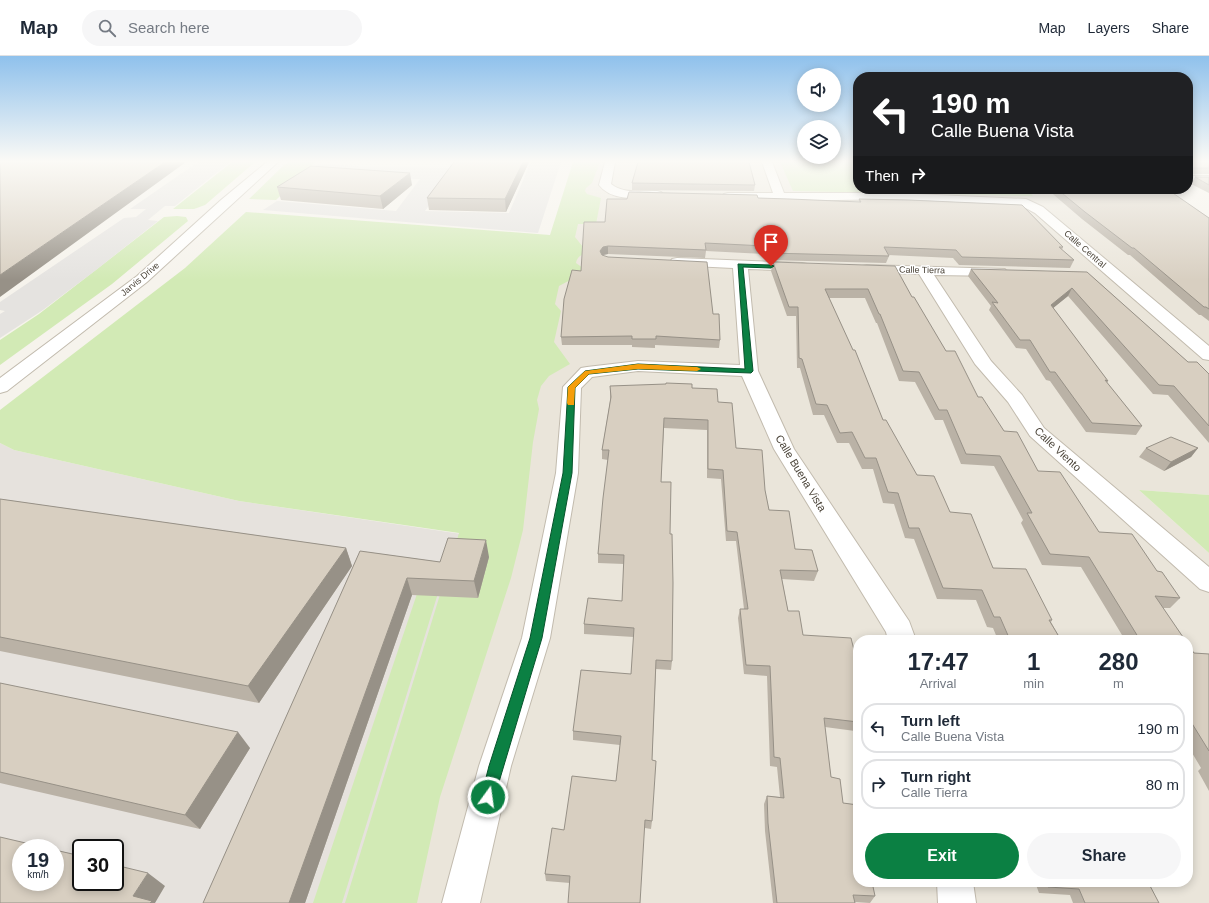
<!DOCTYPE html>
<html lang="en">
<head>
<meta charset="utf-8">
<style>
	:root { --surface:#fff; --page:#f6f6f7; --text:#1f2937; --muted:#747a83; --line:#e0e1e3; --accent:#0b8043 }
	body { margin:0; font-family:Helvetica,sans-serif; background:var(--page); color:var(--text); height:100vh; display:flex; flex-direction:column; font-size:15px; white-space:nowrap }
	* { box-sizing:border-box; margin:0 }
	p { font-size:13px; color:var(--muted) }
	.icon { flex:none; width:22px; height:22px; fill:none; stroke:currentColor; stroke-width:2; stroke-linecap:round; stroke-linejoin:round }
	.map { position:relative; flex:1; overflow:hidden }
	.side { position:absolute; left:853px; top:579px; width:340px; height:252px; display:flex; flex-direction:column; background:var(--surface); border-radius:16px; box-shadow:0 2px 10px #0003 }
	.side>* { flex:none }
	.top-card { position:absolute; left:853px; top:16px; width:340px; height:122px; border-radius:16px; box-shadow:0 2px 10px #0003; background:#202124; color:#fff; overflow:hidden }
	.fabs { position:absolute; left:797px; top:12px; display:grid; gap:8px }
	.fabs a { display:grid; place-items:center; width:44px; height:44px; border-radius:50%; background:var(--surface); box-shadow:0 2px 10px #0003; font-size:20px }
	.speed { position:absolute; left:12px; top:783px; display:flex; gap:8px; font-size:20px; font-weight:700; text-align:center }
	.speed>* { display:grid; place-content:center; width:52px; height:52px; border-radius:50%; background:var(--surface); box-shadow:0 2px 10px #0003; line-height:1 }
	.speed small { font-size:10px; font-weight:400 }
	.speed .limit { border:2px solid #111; border-radius:6px; background:#fff; color:#111 }
	.pin { position:absolute; display:grid; place-items:center; width:34px; height:34px; color:#fff; margin:-41px -17px; border-radius:50% 50% 50% 0; rotate:-45deg; box-shadow:0 0 4px #0007 }
	.pin .icon { rotate:45deg }
	.me { position:absolute; width:44px; margin:-22px; rotate:14deg; stroke-linejoin:round; filter:drop-shadow(0 0 3px #0008) }
	.turn { display:flex; align-items:center; gap:14px; height:84px; padding:0 12px; font-size:18px }
	.turn .icon { width:52px; height:52px; stroke-width:2.5 }
	.turn b { display:block; font-size:28px; line-height:34px }
	.then { display:flex; align-items:center; height:38px; padding:0 12px; background:#0003; gap:8px; font-size:15px }
	.eta { display:flex; justify-content:space-evenly; align-items:center; height:68px; text-align:center }
	.eta b { font-size:24px; font-weight:600; line-height:28px }
	.button { display:flex; gap:8px; margin-top:auto; padding:8px 12px }
	.button a { flex:1; height:46px; border-radius:24px; background:var(--accent); color:#fff; font-size:16px; font-weight:600; line-height:46px; text-align:center }
	.button a+a { background:var(--page); color:var(--text) }
	ul { padding:0; list-style:none }
	li { display:flex; align-items:center; gap:12px; height:50px; margin:0 8px 6px; padding:0 4px; border:2px solid var(--line); border-radius:16px }
	li div { flex:1 }
	li b { display:block; font-size:15px }
	li em { font-style:normal }
	header { display:flex; align-items:center; gap:24px; box-sizing:border-box; height:56px; padding:0 20px; background:var(--surface); border-bottom:1px solid var(--line) }
	header strong { font-size:19px }
	nav { display:flex; gap:22px; margin-inline-start:auto; font-size:14px }
	.search { width:280px; height:36px; background:var(--page); display:flex; align-items:center; gap:10px; box-sizing:border-box; padding:0 14px; border-radius:22px; color:var(--muted); font-size:15px }
	.map>svg:first-child { display:block }
</style>
</head>
<body>
<header>
<strong>Map</strong>
<div class="search"><svg class="icon" aria-label="search" viewBox="0 0 24 24"><circle cx="10" cy="10" r="6"/><path d="M15 15l6 6"/></svg>Search here</div>
<nav><a>Map</a><a>Layers</a><a>Share</a></nav>
</header>
<div class="map">
<svg width="1209" height="847" viewBox="0 0 1209 847">
	<rect width="100%" height="100%" fill="#f6f3ec"/>
	<path fill="#eae5da" fill-rule="evenodd" d="M583 106H858V133H1158L1209 166V439L1139 434 1209 497V847H384ZM858 584H1188V826H858Z"/>
	<path fill="#e6e2dd" fill-rule="evenodd" d="M0 387 14 394 239 445 482 481 384 847H0ZM21 792H55V826H21ZM81 792H115V826H81Z"/>
	<path fill="#d2eab5" d="M232 106H255L205 149 194 153H173Z
		M291 106H315L276 144 249 143 284 109Z
		M573 106H600L592 127 586 132 585 135 587 138 601 142 596 168H578L575 181 587 196C581 199 577 201 576 207L587 215 559 230 555 248 561 255 554 286 570 308 549 320 541 330 537 344 539 353 533 386 523 474 511 522 440 741 417 847H345L459 477 239 445 14 394 0 387V354L185 212 246 156 550 179Z
		M780 106H858V133H1027L1033 140 793 135Z
		M177 160 186 161 188 165 112 228 0 309V284L39 258 164 161Z
		M1139 434 1209 439V497Z
		M424 517 444 518 342 847H313Z"/>
	<path fill="#e5e3e0" d="M198 106H230L175 150H165L148 164 158 165 96 214 43 254 0 282V258L5 255 0 254V246L124 162 136 161 146 153H130Z
		M531 106H561L538 177 263 154 277 145 396 155 420 123 356 122 308 117 318 108 376 111 455 112 425 155 509 157Z"/>
	<g fill="none" stroke-linecap="round" stroke-linejoin="round">
		<defs>
			<path id="street" d="M267 106H278L147 226 7 335 0 337V322L137 220 221 144Z
				M605 106H615L611 128C623 138 642 135 657 135L661 136 663 138 661 140 657 141C639 142 612 146 599 129Z
				M762 106H772L784 137H893L1026 143 1043 151 1209 290V304L1203 303 1035 157 1020 149 893 143 780 145 724 142 722 140 724 138 728 137H773Z
				M1188 120H1209V126H1188Z
				M677 202 802 207 807 208 809 211 807 214 802 215 748 213 758 315 794 393 909 565 916 584H888L886 576 774 393 742 320 638 315 592 321 581 332 578 417 550 582 511 710 480 847H442L479 710 522 582 556 417 563 331 581 312 587 311 638 305 740 309 733 212 672 209 670 206 672 203Z
				M867 209 1005 213 1007 216 1005 219 1000 220 934 219 991 305 1022 339 1044 372 1209 511V536L1200 533 1030 380 1008 346 975 308 919 218 862 216 860 213 862 210Z
				M937 826H973L976 847H938Z"/>
		</defs>
		<use href="#street" stroke="#c2bbae" stroke-width="2"/>
		<use href="#street" fill="#fff" fill-rule="evenodd"/>
	</g>
	<path fill="#bab2a6" d="M454 106H529L506 156 429 154 427 142Z
		M1188 106H1209V118H1190L1188 122Z
		M1195 121H1209V137L1191 128Z
		M632 127 755 129 754 135 632 134Z
		M412 129 383 153 281 144 277 131Z
		M1047 133H1167L1209 162V265L1201 259H1199L1130 199H1128L1082 163Z
		M758 142 859 146V143L1063 191 1062 194 1074 204 1070 212 959 209 953 202 888 199 889 200 886 207 767 204 764 198 706 195 705 202 608 198 603 199H602L713 258 720 284 719 292 655 289V292L632 291V289H562L561 281 581 215 605 166Z
		M773 206 912 241 946 295 978 341 1004 375 1038 415 1099 476 1157 515 1180 542 1170 552H1163L1185 584H1125L1081 511 1042 509 1021 467 1023 464 994 410 961 408 943 364H935L915 326 899 325 877 267H876L865 242H829L883 364 917 419 950 456 993 512 1052 564 1051 566 1061 584H998L993 572 987 571 976 544 937 543 914 483 905 482 894 448 883 447 873 413H862L849 387H837L824 359H813L800 312H797L796 260H787L771 215Z
		M971 213 1087 216 1188 306 1209 318V387L1168 339 1153 338 1068 240 1053 252 1108 325 1107 327 1142 370 1136 379 1086 376 1050 325 1046 324 1026 293 1016 292 989 254 991 250 968 220Z
		M610 330 692 332 718 346 736 392 765 434 769 454 795 493 818 515 814 525 782 523 788 555 803 579 858 610V669L855 675 825 671 831 721 843 747 858 826 875 840 870 847 855 846V847H773L765 775 764 748 767 740 780 741 777 711 770 710 767 620 744 618 738 562 740 553H744L736 485H726L721 423 707 422V374L664 372 661 426 670 478 672 605 671 614 656 613 652 704V765L651 773 645 772 570 827 546 825 545 818 564 774 616 725 620 689 573 684V675L631 618 634 581 584 578V568L622 545 624 508 598 507V498L608 404 602 403V394L610 345Z
		M1146 392H1198L1191 401 1164 415 1139 401Z
		M0 443 346 492 352 510 259 647 0 595Z
		M360 495 440 506 489 501 478 542 412 539 305 847H203Z
		M1188 589 1194 597 1209 598V735L1198 715 1201 712 1188 690Z
		M0 627 250 692 200 773 0 727Z
		M1035 826H1148L1159 847H1073L1070 839 1039 837Z"/>
	<path fill="#979187" d="M165 106H186L0 241V219Z
		M523 106H529L506 156 505 143Z
		M410 117 412 129 383 153 380 140Z
		M608 190V198L603 199 600 202V195L603 191Z
		M1072 232 1068 240 1047 257 1051 249Z
		M1198 392 1191 401 1164 415 1171 406Z
		M486 484 489 501 478 542 474 525Z
		M346 492 352 510 259 647 248 630Z
		M407 522 412 539 305 847H289Z
		M238 676 250 692 200 773 185 759Z
		M148 817 165 830 155 847H143L133 840Z"/>
	<path fill="#d8cfc1" stroke="#979187" d="M0 106H165L0 219Z
		M454 106H523L505 143 427 142Z
		M638 106H749L755 129 632 127Z
		M1188 106H1209V112H1191L1190 119 1188 118Z
		M311 110 410 117 380 140 277 131Z
		M1195 121H1209V129Z
		M1057 133H1167L1209 162V253L1206 251H1204L1134 192H1132L1085 156Z
		M629 136 757 139 758 142 790 143 861 146 859 143 908 144 1022 149 1063 191H1059L1074 204 962 201 956 194 884 191 889 200 768 197 765 190 705 187 706 194 608 190 603 191 600 195 602 199 608 201 707 206 713 258H719L720 284 656 280V283H632V280L561 281 564 243 572 214 581 215 584 166H605L607 143H627Z
		M773 206 895 210 912 241H914L946 295H955L978 341H982L1004 375 1017 376 1038 415 1060 416 1099 476 1132 478 1157 515 1162 516 1180 542 1155 540 1185 584H1140L1089 501 1050 498 1027 457H1032L1000 400 966 398 947 354H939L919 316 903 315 880 258H879L868 233H825L853 294H855L883 364H886L917 419 934 420 950 456 971 458 993 512 1026 513 1052 564H1049L1061 584H1010L1000 561H994L982 534 943 532 919 472H909L898 437 888 436 876 402H865L852 376 840 377 827 349 816 348 802 303 799 302 798 251H789Z
		M971 213 1087 216 1188 306H1197L1209 318V370L1174 330 1159 329 1072 232 1051 249 1108 325 1105 324 1142 370 1092 367 1055 316H1050L1030 284H1020L992 246 998 247Z
		M666 327 692 328V332L717 333 718 346 732 347 736 392 762 394 765 434 769 454 789 455 795 493 812 494 818 515 780 514 788 555H799L803 579 851 582 858 610V615H857L858 622V666L824 662 831 721 840 723 843 747 858 749V826H872L875 840 853 839 855 847H777L768 767 767 740 784 742 780 702 774 701 770 610 746 609 740 553H748L737 476 727 475 723 414 708 413V364L664 362 661 426H671L670 478H672L673 527 672 605 656 604 652 704 656 705 652 765 645 764 640 847H568L570 820 545 818 552 772 564 774 572 720 616 725 621 680 573 675 581 614 631 618 634 572 584 568 588 542 622 545 624 499 598 498 603 442 609 394H602L611 341 610 330 666 328Z
		M1171 381 1198 392 1171 406 1146 392Z
		M0 443 346 492 248 630 0 581Z
		M448 482 486 484 474 525 407 522 289 847H203L360 495 440 506Z
		M1188 589 1194 597 1209 598V695L1188 661Z
		M0 627 238 676 185 759 0 716Z
		M0 781 47 792H21V826H55V794L81 800V826H115V809L148 817 133 840 152 845 150 847H0Z
		M1046 826H1148L1159 847H1085L1079 833 1048 831Z"/>
	<linearGradient id="sky" x2="0" y2="1"><stop stop-color="#8fc1ec"/><stop offset="0.47" stop-color="#fbfaf6"/><stop offset="1" stop-color="#fbfaf6" stop-opacity="0"/></linearGradient>
	<rect width="1209" height="224" fill="url(#sky)"/>
	<path fill="#0b8043" stroke="#07532c" d="M738 208 771 209 774 210 771 212 743 211 753 315 751 317 638 313 589 318 575 332 572 417 542 582 493 746 488 748 483 746 481 741 489 710 530 582 563 417 568 331 585 315 638 308 745 313Z"/>
	<path fill="#f59e0b" d="M638 308 697 311 701 313 697 315 638 313 589 318 575 332 574 349H568L567 347 568 331 585 315Z"/>
	<g text-anchor="middle" stroke-width="3" stroke-linejoin="round" paint-order="stroke">
		<g font-size="9" fill="#4b4439" stroke="#fff">
			<text transform="translate(1085 193) rotate(41)" y="3">Calle Central</text>
			<text transform="translate(922 214) rotate(1)" y="3">Calle Tierra</text>
			<text transform="translate(140 223) rotate(-40)" y="3">Jarvis Drive</text>
		</g>
		<g font-size="11" fill="#4b4439" stroke="#fff">
			<text transform="translate(1058 393) rotate(43)" y="4">Calle Viento</text>
			<text transform="translate(801 417) rotate(59)" y="4">Calle Buena Vista</text>
		</g>
	</g>
</svg>
<div class="fabs">
<a><svg class="icon" aria-label="sound" viewBox="0 0 24 24"><path d="M4 9h4l5-4v14l-5-4H4zM17 9q2 3 0 6"/></svg></a>
<a><svg class="icon" aria-label="layers" viewBox="0 0 24 24"><path d="M12 4l9 5-9 5-9-5zM3 14l9 5 9-5"/></svg></a>
</div>
<div class="speed"><div>19<small>km/h</small></div><div class="limit">30</div></div>
<div class="pin" style="left:771px;top:210px;background:#d93025"><svg class="icon" aria-label="arrive" viewBox="0 0 24 24"><path d="M6 21V4h12l-3 4 3 4H6"/></svg></div>
<svg class="me" style="left:488px;top:741px" viewBox="-20 -20 40 40"><circle r="17" fill="#0b8043" stroke="#fff" stroke-width="3"/><path d="M0-11L8 9 0 5-8 9z" fill="#fff"/></svg>
<div class="top-card">
<div class="turn"><svg class="icon" aria-label="left" viewBox="0 0 24 24"><path d="M17 20v-9H6M10 6l-5 5 5 5"/></svg><div><b>190 m</b>Calle Buena Vista</div></div>
<div class="then">Then<svg class="icon" aria-label="right" viewBox="0 0 24 24"><path d="M7 20v-9h11M14 6l5 5-5 5"/></svg></div>
</div>
<section class="side">
<div class="eta">
<div><b>17:47</b><p>Arrival</p></div>
<div><b>1</b><p>min</p></div>
<div><b>280</b><p>m</p></div>
</div>
<ul>
<li><svg class="icon" aria-label="left" viewBox="0 0 24 24"><path d="M17 20v-9H6M10 6l-5 5 5 5"/></svg><div><b>Turn left</b><p>Calle Buena Vista</p></div><em>190 m</em></li>
<li><svg class="icon" aria-label="right" viewBox="0 0 24 24"><path d="M7 20v-9h11M14 6l5 5-5 5"/></svg><div><b>Turn right</b><p>Calle Tierra</p></div><em>80 m</em></li>
</ul>
<div class="button"><a>Exit</a><a>Share</a></div>
</section>
</div>
</body>
</html>
